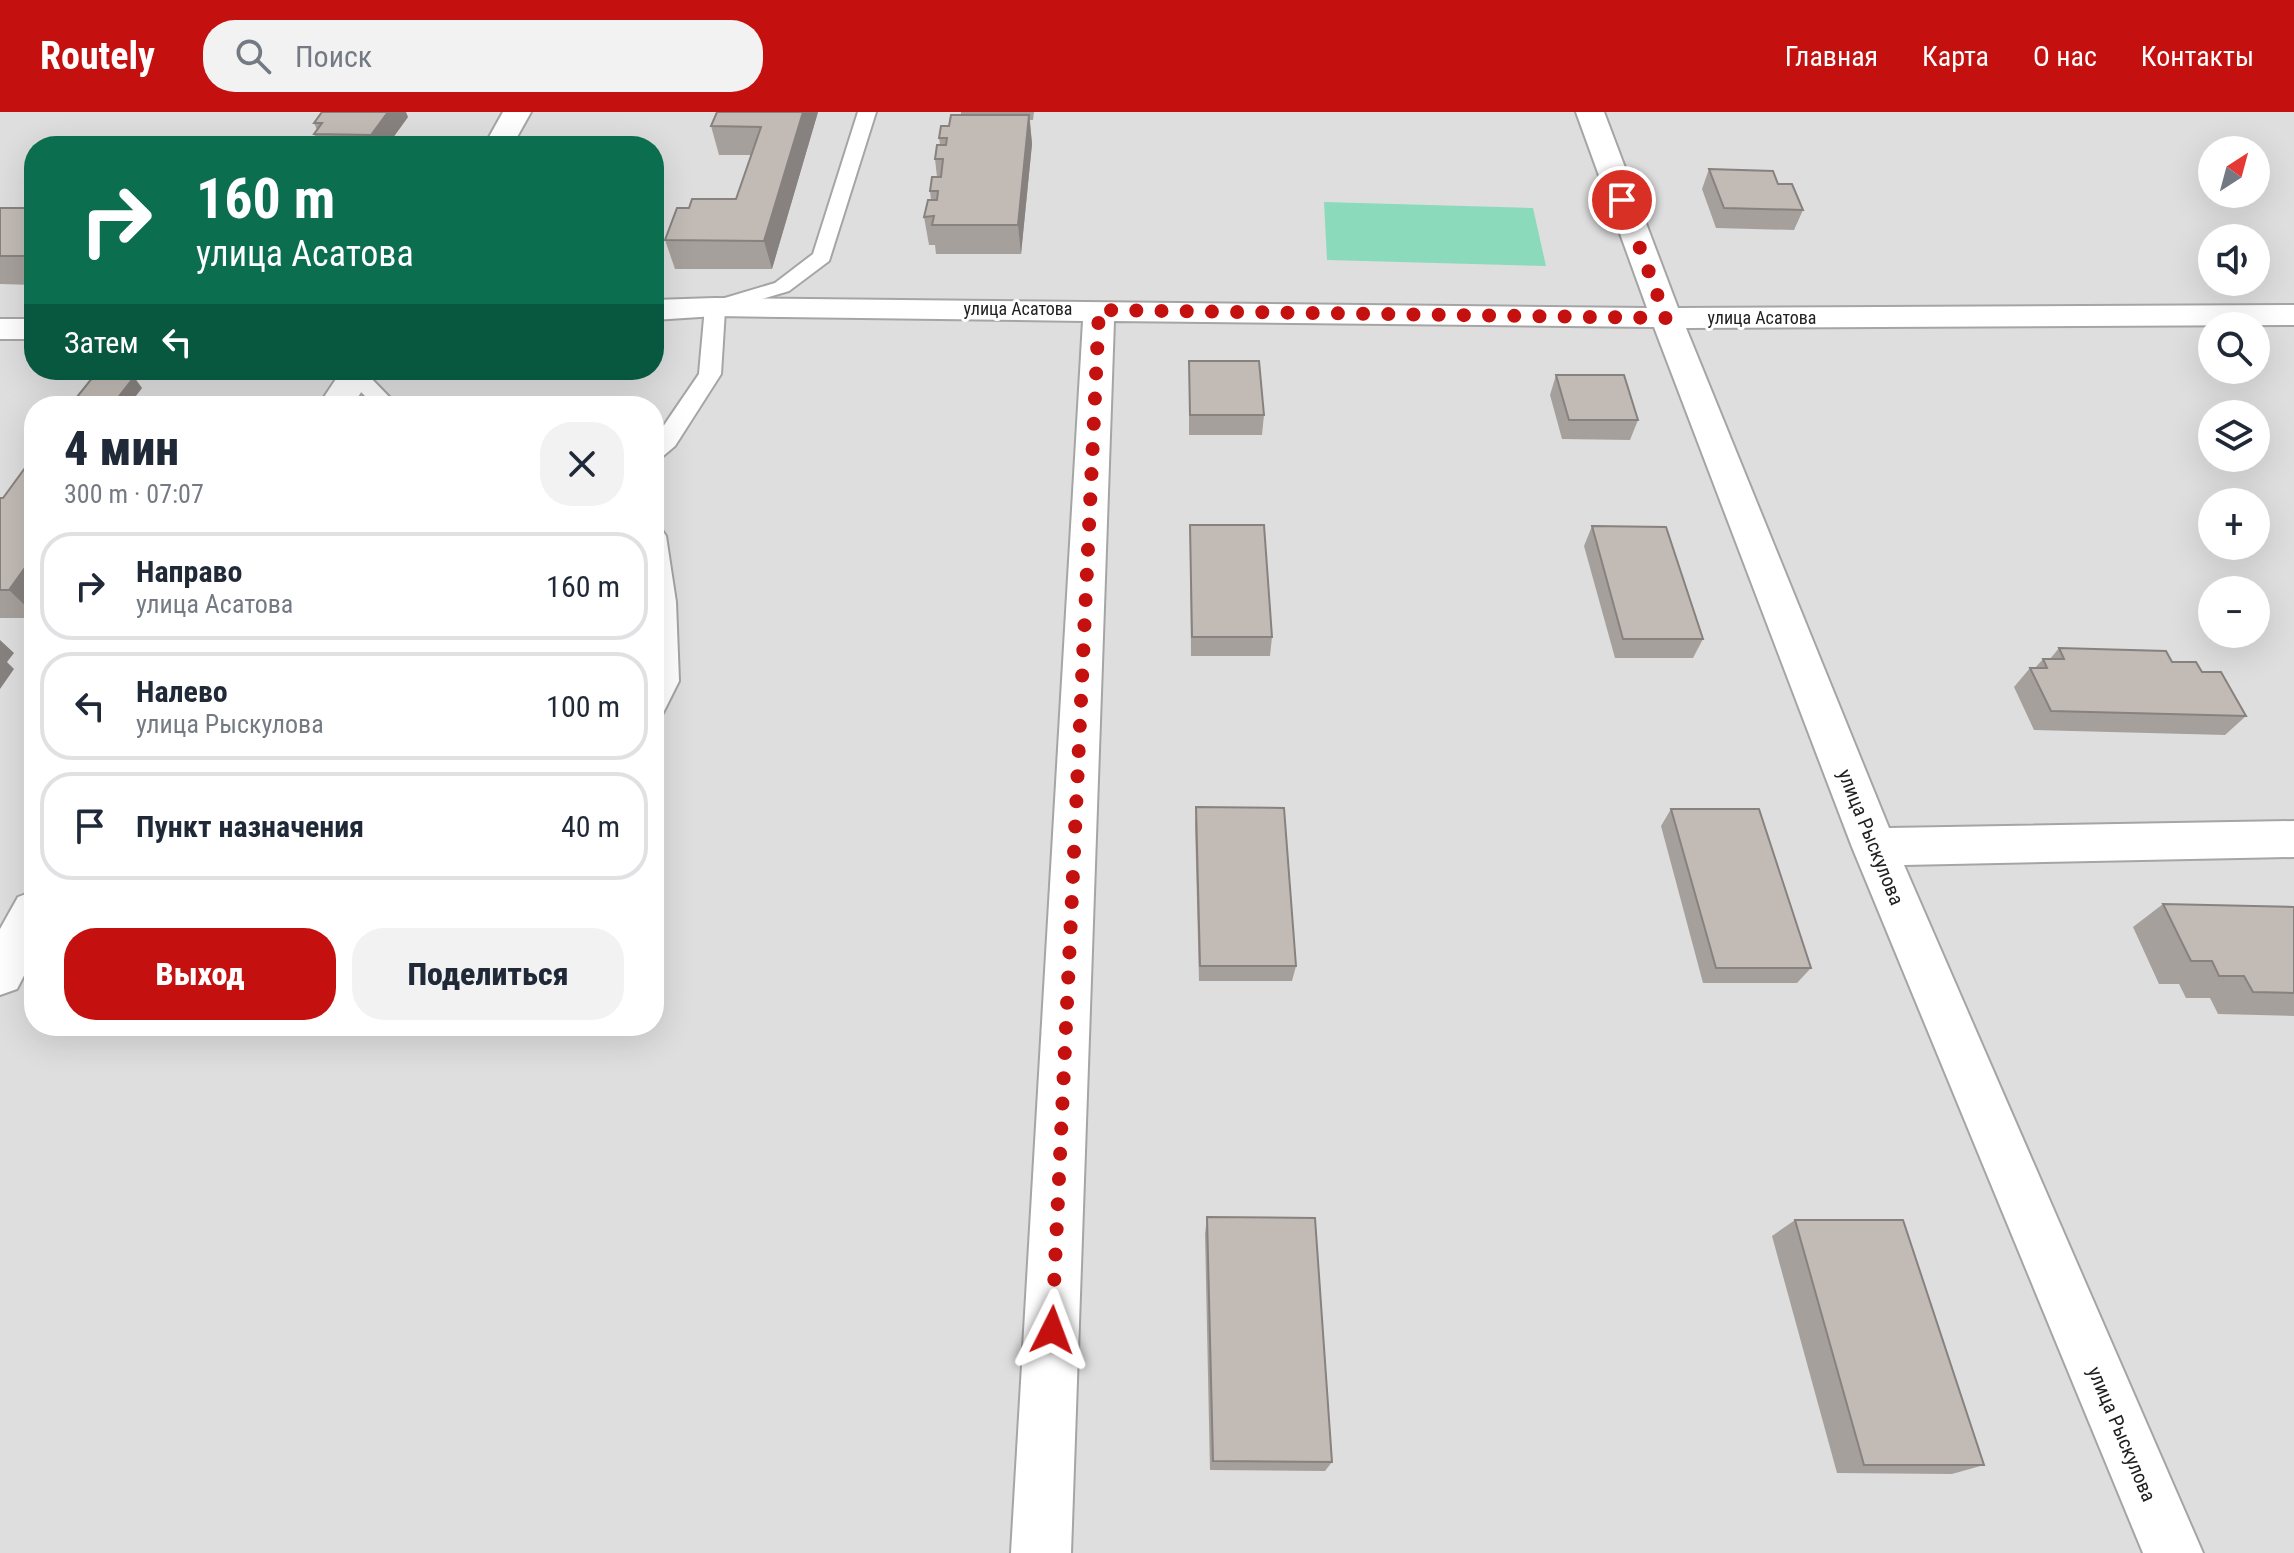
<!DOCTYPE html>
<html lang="ru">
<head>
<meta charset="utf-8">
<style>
	:root { --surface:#fff; --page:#f2f2f3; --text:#1f2937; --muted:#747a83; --line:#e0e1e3; --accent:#c4100e }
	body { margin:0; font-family:"Roboto Condensed",sans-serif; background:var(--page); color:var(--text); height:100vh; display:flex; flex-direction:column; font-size:30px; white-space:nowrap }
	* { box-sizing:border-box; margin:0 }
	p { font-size:26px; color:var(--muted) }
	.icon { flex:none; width:44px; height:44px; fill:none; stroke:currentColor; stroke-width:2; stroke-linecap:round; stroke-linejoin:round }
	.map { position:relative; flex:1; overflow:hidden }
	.panel { position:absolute; left:24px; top:284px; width:640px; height:640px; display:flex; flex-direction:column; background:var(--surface); border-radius:32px; box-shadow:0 8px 32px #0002 }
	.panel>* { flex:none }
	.hud { position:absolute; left:24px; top:24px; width:640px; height:244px; border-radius:32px; box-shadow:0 8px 32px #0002; background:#0b6e4f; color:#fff; overflow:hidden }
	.needle { width:52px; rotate:36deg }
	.tools { position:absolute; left:2198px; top:24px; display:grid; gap:16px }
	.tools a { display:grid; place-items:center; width:72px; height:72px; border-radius:50%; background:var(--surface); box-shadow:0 8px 32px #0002; font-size:40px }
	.pin { position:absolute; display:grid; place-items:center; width:68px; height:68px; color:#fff; margin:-34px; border:4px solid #fff; border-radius:50%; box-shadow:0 2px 8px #0007 }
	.me { position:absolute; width:88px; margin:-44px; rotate:3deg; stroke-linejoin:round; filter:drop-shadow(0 0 6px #0008) }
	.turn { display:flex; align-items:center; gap:28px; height:168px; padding:0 40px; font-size:36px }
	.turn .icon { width:104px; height:104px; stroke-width:2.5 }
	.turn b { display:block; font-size:56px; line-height:68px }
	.then { display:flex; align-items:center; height:76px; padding:0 40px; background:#0003; gap:16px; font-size:30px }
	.round { display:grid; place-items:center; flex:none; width:84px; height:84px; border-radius:32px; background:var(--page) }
	.overview { display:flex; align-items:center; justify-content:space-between; height:136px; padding:0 40px }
	h1 { font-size:48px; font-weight:800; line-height:60px }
	.cta { display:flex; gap:16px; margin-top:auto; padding:16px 40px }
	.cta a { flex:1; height:92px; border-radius:32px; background:var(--accent); color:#fff; font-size:32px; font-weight:800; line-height:92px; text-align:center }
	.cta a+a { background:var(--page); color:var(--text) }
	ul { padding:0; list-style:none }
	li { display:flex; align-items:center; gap:24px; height:108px; margin:0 16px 12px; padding:0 24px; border:4px solid var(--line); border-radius:32px }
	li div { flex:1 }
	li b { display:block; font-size:30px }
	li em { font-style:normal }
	header { display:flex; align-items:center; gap:48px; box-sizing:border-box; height:112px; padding:0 40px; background:var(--accent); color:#fff }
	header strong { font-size:38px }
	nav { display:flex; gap:44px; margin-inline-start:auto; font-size:28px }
	.search { width:560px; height:72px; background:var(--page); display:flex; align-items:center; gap:20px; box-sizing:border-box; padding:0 28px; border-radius:32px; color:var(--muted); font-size:30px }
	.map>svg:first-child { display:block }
</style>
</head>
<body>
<header>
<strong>Routely</strong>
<div class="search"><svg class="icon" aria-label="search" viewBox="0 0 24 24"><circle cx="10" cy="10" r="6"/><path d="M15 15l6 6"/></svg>Поиск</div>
<nav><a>Главная</a><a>Карта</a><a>О нас</a><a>Контакты</a></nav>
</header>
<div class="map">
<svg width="2294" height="1441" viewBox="0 0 2294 1441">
	<rect width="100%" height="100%" fill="#f0eee8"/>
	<path fill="#dfdede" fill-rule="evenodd" d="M0 0H2294V1441H0ZM34 34H654V258H34ZM2212 38H2256V82H2212ZM2212 126H2256V170H2212ZM2212 214H2256V258H2212ZM34 294H654V914H34ZM2212 302H2256V346H2212ZM2212 390H2256V434H2212ZM2212 478H2256V522H2212Z"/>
	<path fill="#8cdabc" d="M1324 90 1533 96 1546 154 1327 148Z"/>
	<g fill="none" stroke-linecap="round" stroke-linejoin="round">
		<defs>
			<path id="service" d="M858 0H876L829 149 789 179 725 198 721 262 675 334 662 345 654 347V328L699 262 705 195 708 191 775 171 813 142Z
				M347 258H363L398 294H375L348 267 344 262Z
				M654 416 662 418 666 424 676 490 679 569 663 601 654 604Z"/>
			<path id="minor" d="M503 0H531L512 34H484Z
				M1576 0H1604L1678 196 2294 193V213L1686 216 1889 716 2294 709V745L1904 753 2203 1441H2143L1852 735 1654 215 1114 209 1071 1441H1011L1083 209 715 204 654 208V188L715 186 1647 196Z
				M0 207H34V227H0Z
				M342 258H376L352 294H318Z
				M34 779V844L17 877 0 883V817L18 785Z"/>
		</defs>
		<use href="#service" stroke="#a5a5a5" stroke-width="4"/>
		<use href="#minor" stroke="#a5a5a5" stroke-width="4"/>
		<use href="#service" fill="#fff" fill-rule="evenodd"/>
		<use href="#minor" fill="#fff" fill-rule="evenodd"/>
	</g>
	<path fill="#a6a09c" d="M717 0H818L772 157H675L665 128 689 96 736 87 751 43H719L711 14Z
		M961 0H1034L1033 8H1030L1032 32 1021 142H936L935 133H929L924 105 931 88 930 79 937 65 935 47 940 33 939 26 949 14 961 3Z
		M408 5 387 34H320L314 22 317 18 314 11Z
		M1709 57 1778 72 1803 98 1794 118 1716 116 1702 77Z
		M0 96H34V173L0 172Z
		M1189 249 1264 303 1262 323H1189Z
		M1556 263 1638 308 1630 328 1562 327 1550 283Z
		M142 276 128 294H74L72 291Z
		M34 345V506H0V386H3Z
		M1190 413 1272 525 1270 544H1191Z
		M1592 414 1703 527 1693 546H1615L1584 434Z
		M2059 536 2172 550 2202 560 2246 604 2225 623 2034 618 2014 575 2030 556H2035L2043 547H2050Z
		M1196 695 1296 854 1292 869H1199L1195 712Z
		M1671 697 1811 856 1797 871H1703L1661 714Z
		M2163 792 2294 795V904L2218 902 2210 886H2186L2179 872H2159L2133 815Z
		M1207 1105 1332 1350 1325 1359 1210 1358 1205 1122Z
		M1795 1108 1984 1353 1952 1362 1837 1361 1772 1124Z"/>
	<path fill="#87827f" d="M388 0H406L408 5 387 34H376L371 23Z
		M803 0H818L772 157 764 129Z
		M1029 3 1032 32 1021 142 1018 113Z
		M134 265 142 276 128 294H115L113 292Z
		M34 443V502L9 478Z
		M0 528 14 541 7 550 14 557 0 577Z"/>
	<path fill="#c1bab5" stroke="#87827f" stroke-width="2" d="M322 0H388L371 23 314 22 322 11H314Z
		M717 0H803L764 129 665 128 677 96H689L692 87H736L761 15 711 14Z
		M951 3H1029L1018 113H932L934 104 924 105 928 88H937L938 79H930L932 65H941L943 47H935L937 33H946L947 26H939L941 14H949Z
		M1709 57 1773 59 1778 72H1792L1803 98 1724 96Z
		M0 96H34V144H0Z
		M1189 249H1259L1264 303H1190Z
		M1556 263H1624L1638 308H1569Z
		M93 265H134L113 292 72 291Z
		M33 345 34 443 9 478H0V386H3Z
		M1190 413H1264L1272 525H1192Z
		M1592 414 1666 415 1703 527H1623Z
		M2059 536 2166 539 2172 550H2196L2202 560H2221L2246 604 2051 599 2030 556H2047L2043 547H2064Z
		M1196 695 1284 696 1296 854H1200Z
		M1671 697H1759L1811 856H1716Z
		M2163 792 2294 795V881L2253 880 2244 864H2219L2212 849H2191Z
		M1207 1105 1315 1106 1332 1350 1213 1349Z
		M1795 1108H1903L1984 1353H1864Z"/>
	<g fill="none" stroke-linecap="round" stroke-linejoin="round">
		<path stroke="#c4100e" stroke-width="14" stroke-dasharray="0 25.2" d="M1052 1218 1099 198 1666 206 1622 88"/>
	</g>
	<g text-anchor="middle" stroke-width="6" stroke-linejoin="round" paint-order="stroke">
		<g font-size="18" fill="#212121" stroke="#fff">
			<text x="1018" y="203">улица Асатова</text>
			<text x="1762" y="212">улица Асатова</text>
		</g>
		<g font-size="20" fill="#212121" stroke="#fff">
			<text transform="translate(1871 725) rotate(68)" y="7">улица Рыскулова</text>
			<text transform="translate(2122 1322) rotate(67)" y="7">улица Рыскулова</text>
		</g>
	</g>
</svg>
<div class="tools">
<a><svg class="needle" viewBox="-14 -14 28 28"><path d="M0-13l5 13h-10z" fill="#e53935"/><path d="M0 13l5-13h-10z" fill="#747a83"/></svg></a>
<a><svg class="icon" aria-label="sound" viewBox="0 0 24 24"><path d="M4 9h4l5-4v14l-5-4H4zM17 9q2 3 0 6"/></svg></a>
<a><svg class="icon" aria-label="search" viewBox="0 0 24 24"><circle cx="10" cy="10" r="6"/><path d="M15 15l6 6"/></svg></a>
<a><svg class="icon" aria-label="layers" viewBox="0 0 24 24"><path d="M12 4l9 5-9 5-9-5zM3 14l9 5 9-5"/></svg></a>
<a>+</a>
<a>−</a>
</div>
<div class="pin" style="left:1622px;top:88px;background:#d93025"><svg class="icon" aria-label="arrive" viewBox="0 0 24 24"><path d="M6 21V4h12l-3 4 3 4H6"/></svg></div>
<svg class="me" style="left:1052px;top:1218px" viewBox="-20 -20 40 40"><path d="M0-17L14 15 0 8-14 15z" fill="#c4100e" stroke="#fff" stroke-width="4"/></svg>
<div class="hud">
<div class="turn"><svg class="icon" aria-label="right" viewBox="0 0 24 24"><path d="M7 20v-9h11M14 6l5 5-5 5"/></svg><div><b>160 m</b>улица Асатова</div></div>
<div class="then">Затем<svg class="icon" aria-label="left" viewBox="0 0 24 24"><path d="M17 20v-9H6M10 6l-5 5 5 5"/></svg></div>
</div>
<section class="panel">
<div class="overview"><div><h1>4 мин</h1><p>300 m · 07:07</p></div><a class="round"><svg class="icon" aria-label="close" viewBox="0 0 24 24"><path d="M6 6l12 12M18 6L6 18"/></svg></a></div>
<ul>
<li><svg class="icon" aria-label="right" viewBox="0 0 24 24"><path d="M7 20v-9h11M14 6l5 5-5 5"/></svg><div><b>Направо</b><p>улица Асатова</p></div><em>160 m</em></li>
<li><svg class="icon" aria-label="left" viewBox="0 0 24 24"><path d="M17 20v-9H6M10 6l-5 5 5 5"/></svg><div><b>Налево</b><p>улица Рыскулова</p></div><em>100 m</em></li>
<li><svg class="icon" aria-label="arrive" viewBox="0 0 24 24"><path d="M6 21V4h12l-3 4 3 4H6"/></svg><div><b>Пункт назначения</b></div><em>40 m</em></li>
</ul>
<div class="cta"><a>Выход</a><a>Поделиться</a></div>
</section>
</div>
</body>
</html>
